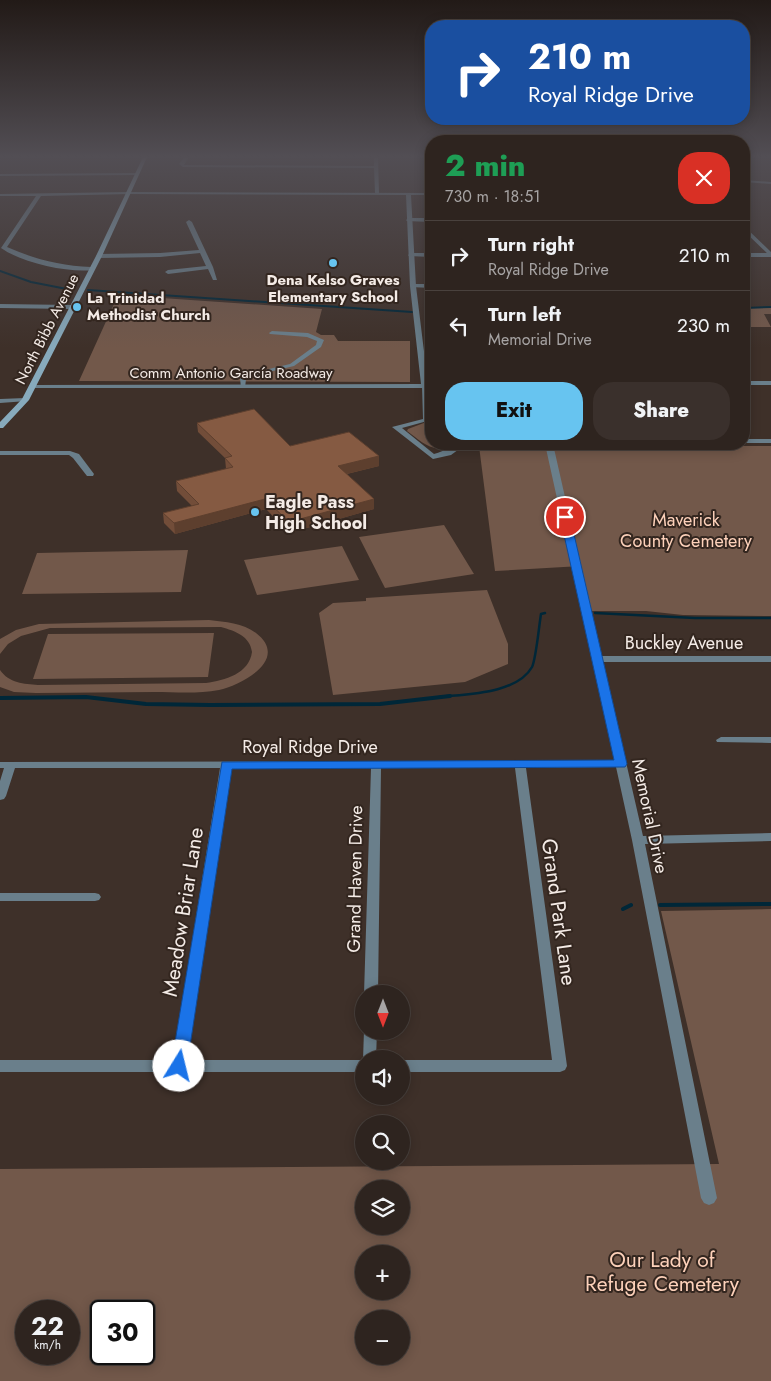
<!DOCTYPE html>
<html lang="en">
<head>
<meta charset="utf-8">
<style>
	:root { --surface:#2e241f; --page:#3a302c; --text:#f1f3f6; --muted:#a7a4a4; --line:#49413d; --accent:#67c4f0 }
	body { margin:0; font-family:Jost,sans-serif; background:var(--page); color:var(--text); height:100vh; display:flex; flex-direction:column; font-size:19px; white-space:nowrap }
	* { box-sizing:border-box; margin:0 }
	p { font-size:16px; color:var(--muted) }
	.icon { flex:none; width:28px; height:28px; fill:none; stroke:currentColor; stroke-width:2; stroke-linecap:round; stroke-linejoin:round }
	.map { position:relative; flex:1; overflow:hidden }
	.panel { position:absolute; left:425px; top:135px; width:325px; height:315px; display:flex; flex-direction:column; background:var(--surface); border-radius:20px; box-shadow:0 2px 12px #0003,0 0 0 1px var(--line) }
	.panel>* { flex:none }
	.guide { position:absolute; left:425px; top:20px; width:325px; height:105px; border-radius:20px; box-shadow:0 2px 12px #0003,0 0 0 1px var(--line); background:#1a4fa0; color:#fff; overflow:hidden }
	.needle { width:32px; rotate:180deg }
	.buttons { position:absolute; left:355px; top:985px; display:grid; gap:10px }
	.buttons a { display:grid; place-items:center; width:55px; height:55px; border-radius:50%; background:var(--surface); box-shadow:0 2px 12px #0003,0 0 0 1px var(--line); font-size:25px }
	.speed { position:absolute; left:15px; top:1300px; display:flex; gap:10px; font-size:25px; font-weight:700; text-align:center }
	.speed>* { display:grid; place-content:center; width:65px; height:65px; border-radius:50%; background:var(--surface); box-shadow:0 2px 12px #0003,0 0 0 1px var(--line); line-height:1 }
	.speed small { font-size:12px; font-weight:400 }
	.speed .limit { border:2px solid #111; border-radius:8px; background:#fff; color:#111 }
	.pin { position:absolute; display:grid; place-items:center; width:42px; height:42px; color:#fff; margin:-21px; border:2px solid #fff; border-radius:50%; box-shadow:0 1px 5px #0007 }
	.me { position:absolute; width:55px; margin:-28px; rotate:9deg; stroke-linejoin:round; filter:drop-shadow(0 0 4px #0008) }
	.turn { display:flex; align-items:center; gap:18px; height:105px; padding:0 20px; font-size:22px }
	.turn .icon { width:65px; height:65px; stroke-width:2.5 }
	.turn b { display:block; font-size:35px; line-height:42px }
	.round { display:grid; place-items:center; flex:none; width:52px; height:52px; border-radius:20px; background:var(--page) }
	.overview { display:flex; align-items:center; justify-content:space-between; height:85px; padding:0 20px }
	h1 { font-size:30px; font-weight:800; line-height:38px; color:#1e9e55 }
	.button { display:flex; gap:10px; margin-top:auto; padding:10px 20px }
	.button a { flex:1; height:58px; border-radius:20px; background:var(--accent); color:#111; font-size:20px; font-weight:800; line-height:58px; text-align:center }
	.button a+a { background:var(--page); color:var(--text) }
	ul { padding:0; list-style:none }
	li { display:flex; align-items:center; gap:15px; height:70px; padding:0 20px; border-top:1px solid var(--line) }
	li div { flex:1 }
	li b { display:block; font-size:19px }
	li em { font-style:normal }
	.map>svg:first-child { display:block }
</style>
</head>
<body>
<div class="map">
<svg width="771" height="1381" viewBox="0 0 771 1381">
	<rect width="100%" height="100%" fill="#3e3029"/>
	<path fill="#72584a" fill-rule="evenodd" d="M118 295 322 309 316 332 321 335H334L338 341H410V382L79 381Z
		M744 308H771V314H764L771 327H744Z
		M429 408H431V444H450C434 456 420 440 407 431L408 429 429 421Z
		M479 446H771V616L683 615 646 611H591L581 566 495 571Z
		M444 525 474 574 385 588 359 537Z
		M342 546 359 580 257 595 244 560Z
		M188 550 181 592 22 594 37 553Z
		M487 590 508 644V664L465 682 333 695 319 613 333 603 366 601V598Z
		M209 620C225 622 243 623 256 633 290 659 242 685 219 690 198 694 175 692 154 692 115 692 75 693 36 693L14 692 0 687V670C9 683 24 684 38 685L206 683C225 680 249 674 252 652 250 636 235 631 221 627L50 628 21 636 8 644 0 654V639L16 630 39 624Z
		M214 633 208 677 33 679 48 634Z
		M771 909V1381H0V1169L719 1164 661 911ZM364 1189H401V1226H364ZM364 1254H401V1291H364ZM26 1311H69V1354H26ZM101 1311H144V1354H101ZM364 1319H401V1356H364Z"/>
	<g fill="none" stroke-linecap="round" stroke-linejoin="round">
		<path stroke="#002738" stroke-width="2" d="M0 271 31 282 72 290
			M88 290 412 312
			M744 308 771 307
			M425 312H431"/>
		<path stroke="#002738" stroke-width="2.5" d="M595 613 695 618H771
			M439 697C466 694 517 694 532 667 536 659 539 626 541 614L545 613"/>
		<path stroke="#002738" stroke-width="4" d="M0 698 86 697 146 704 210 705 380 704 450 696
			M660 905 771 904
			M623 909 631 905"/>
		<path fill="#6a7f8b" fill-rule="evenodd" d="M0 155H190L184 165 374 166V155H378L379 193 377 194 375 193 374 168 183 167 179 164 185 156 0 157Z
			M139 173 137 175 0 176V174Z
			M744 180 771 182V184L744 182Z
			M128 192 130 194 41 196 7 247C34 259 61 266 91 267L93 268V270C68 273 22 263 1 248L36 196H0V194Z
			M409 218H431V222L407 221 406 220Z
			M189 220 192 222 213 267 217 280H213L208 269 168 274 165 272 168 270 206 266 200 253 160 257 99 258 96 256 99 254 160 253 199 250 186 222Z
			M411 253H431V257L409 256 408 255Z
			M744 253H771V257H744Z
			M413 284H431V288L411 287V285Z
			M0 304 72 305 75 307 72 309 0 308Z
			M272 331 308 333 324 340 321 347 294 366 248 377 246 379 245 388H241L240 378 244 375 290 364 316 345 317 341 307 337 270 334 269 333Z
			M744 381H771V385H744Z
			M425 384 428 386 431 420 402 428 434 454C446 451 454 443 466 444L451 455 433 459 392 427 423 419 422 386Z
			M25 398 27 399V401L0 403V399Z
			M545 444H553L601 656H771V662H603L643 836 771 833V841L645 844 717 1198 714 1203 709 1205 704 1203 701 1198 632 840 616 767 526 768 567 1066 565 1070 560 1072H401V1060H552L515 768H381L378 994H364L371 768H231L187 1060H363L364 1030 377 1031 376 1059H364V1072H0V1060H173L220 768H15L6 796 4 799 0 800V781L4 768H0V762L615 761Z
			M0 451H70L79 454 94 474 93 476H87L73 458 69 455H0Z
			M721 737H771V743L717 742 716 740Z
			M0 893H95L99 894 101 897 99 900 95 901H0Z"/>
		<path fill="#6a7f8b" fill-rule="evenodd" d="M128 192 431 193V195H411L416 286 428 384H431V388H30L29 387 32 385 421 384 410 286 406 195 126 194Z
			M744 226 771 252V257L744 231Z
			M744 439H771V443H744Z"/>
		<path fill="#87aabc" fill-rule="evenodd" d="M144 155H148L102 256 29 400 3 428H0V422L22 399 96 256Z"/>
	</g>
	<path fill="#724d39" d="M197 423 290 446 379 456V466L347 474 374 499V509L289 533 266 509 175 534 164 523 163 513 192 506 177 491 176 481 226 469 225 458 198 432Z"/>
	<path fill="#5d3f2e" d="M379 456V466L338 476V466Z
		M265 499 266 509 175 534 174 523Z
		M374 499V509L289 533V522Z"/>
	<path fill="#855a42" stroke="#5d3f2e" d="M254 409 290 446 349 432 379 456 338 466 374 499 289 522 265 499 174 523 163 513 199 504 176 481 233 467 225 458 232 456 197 423Z"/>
	<linearGradient id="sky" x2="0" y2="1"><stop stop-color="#221a17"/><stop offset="0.45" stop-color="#524e54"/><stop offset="1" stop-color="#524e54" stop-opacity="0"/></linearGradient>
	<rect width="771" height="348" fill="url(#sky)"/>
	<path fill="#1a73e8" stroke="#114b97" d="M562 515H568L570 517 627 764 625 767 232 769 187 1066 185 1070 179 1072 173 1070 171 1066 222 762 614 760 560 517Z"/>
	<g fill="#67c4f0" stroke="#33261f" stroke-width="2">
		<circle cx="333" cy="263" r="5"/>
		<circle cx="77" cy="307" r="5"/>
		<circle cx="255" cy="512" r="5"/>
	</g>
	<g text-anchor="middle" stroke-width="4" stroke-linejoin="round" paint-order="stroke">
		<g font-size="15" font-weight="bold" fill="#f4ebe6" stroke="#33261f">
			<text x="333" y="285">Dena Kelso Graves<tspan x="333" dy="17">Elementary School</tspan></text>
			<text x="87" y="303" text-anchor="start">La Trinidad<tspan x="87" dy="17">Methodist Church</tspan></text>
		</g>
		<g font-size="15" fill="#f4ebe6" stroke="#33261f">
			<text transform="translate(47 329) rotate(-63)" y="5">North Bibb Avenue</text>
			<text x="231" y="378">Comm Antonio García Roadway</text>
		</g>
		<g font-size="18" font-weight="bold" fill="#f4ebe6" stroke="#33261f" text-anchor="start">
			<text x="265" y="508">Eagle Pass<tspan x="265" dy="21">High School</tspan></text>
		</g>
		<g font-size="18" fill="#fdd1ba" stroke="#33261f">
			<text x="686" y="526">Maverick<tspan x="686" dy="21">County Cemetery</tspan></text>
		</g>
		<g font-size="18" fill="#f4ebe6" stroke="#33261f">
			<text x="684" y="649">Buckley Avenue</text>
			<text x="310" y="753">Royal Ridge Drive</text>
			<text transform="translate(650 816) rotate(78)" y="6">Memorial Drive</text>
			<text transform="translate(355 879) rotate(-89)" y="6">Grand Haven Drive</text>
		</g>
		<g font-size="21" fill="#f4ebe6" stroke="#33261f">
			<text transform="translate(183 912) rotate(-81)" y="7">Meadow Briar Lane</text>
			<text transform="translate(559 912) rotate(82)" y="7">Grand Park Lane</text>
		</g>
		<g font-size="21" fill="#fdd1ba" stroke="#33261f">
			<text x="662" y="1267">Our Lady of<tspan x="662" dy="24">Refuge Cemetery</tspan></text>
		</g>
	</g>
</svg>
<div class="buttons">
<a><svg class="needle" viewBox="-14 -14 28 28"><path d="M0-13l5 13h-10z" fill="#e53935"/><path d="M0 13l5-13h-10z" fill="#a7a4a4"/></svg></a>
<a><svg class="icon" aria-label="sound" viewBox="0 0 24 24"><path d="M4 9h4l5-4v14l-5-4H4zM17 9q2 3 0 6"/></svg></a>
<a><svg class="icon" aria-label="search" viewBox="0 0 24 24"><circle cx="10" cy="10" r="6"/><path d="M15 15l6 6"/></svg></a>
<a><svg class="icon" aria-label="layers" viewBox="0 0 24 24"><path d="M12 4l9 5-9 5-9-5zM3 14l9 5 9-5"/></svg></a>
<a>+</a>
<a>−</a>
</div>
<div class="speed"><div>22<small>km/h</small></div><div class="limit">30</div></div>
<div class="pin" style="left:565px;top:517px;background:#d93025"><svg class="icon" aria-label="arrive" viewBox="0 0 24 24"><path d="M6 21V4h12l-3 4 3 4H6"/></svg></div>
<svg class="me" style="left:179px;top:1066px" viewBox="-20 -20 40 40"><circle r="19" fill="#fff"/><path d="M0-13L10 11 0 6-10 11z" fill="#1a73e8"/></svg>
<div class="guide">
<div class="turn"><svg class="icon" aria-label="right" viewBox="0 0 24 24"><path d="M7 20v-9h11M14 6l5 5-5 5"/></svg><div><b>210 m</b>Royal Ridge Drive</div></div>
</div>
<section class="panel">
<div class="overview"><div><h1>2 min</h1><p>730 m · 18:51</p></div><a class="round" style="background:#d93025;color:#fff"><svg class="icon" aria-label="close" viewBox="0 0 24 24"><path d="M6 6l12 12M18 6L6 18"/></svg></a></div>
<ul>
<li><svg class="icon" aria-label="right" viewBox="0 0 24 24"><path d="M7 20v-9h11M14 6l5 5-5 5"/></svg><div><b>Turn right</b><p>Royal Ridge Drive</p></div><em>210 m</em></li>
<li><svg class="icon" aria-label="left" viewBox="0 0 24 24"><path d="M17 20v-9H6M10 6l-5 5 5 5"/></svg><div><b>Turn left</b><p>Memorial Drive</p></div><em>230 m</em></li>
</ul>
<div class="button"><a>Exit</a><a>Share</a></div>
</section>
</div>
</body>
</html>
